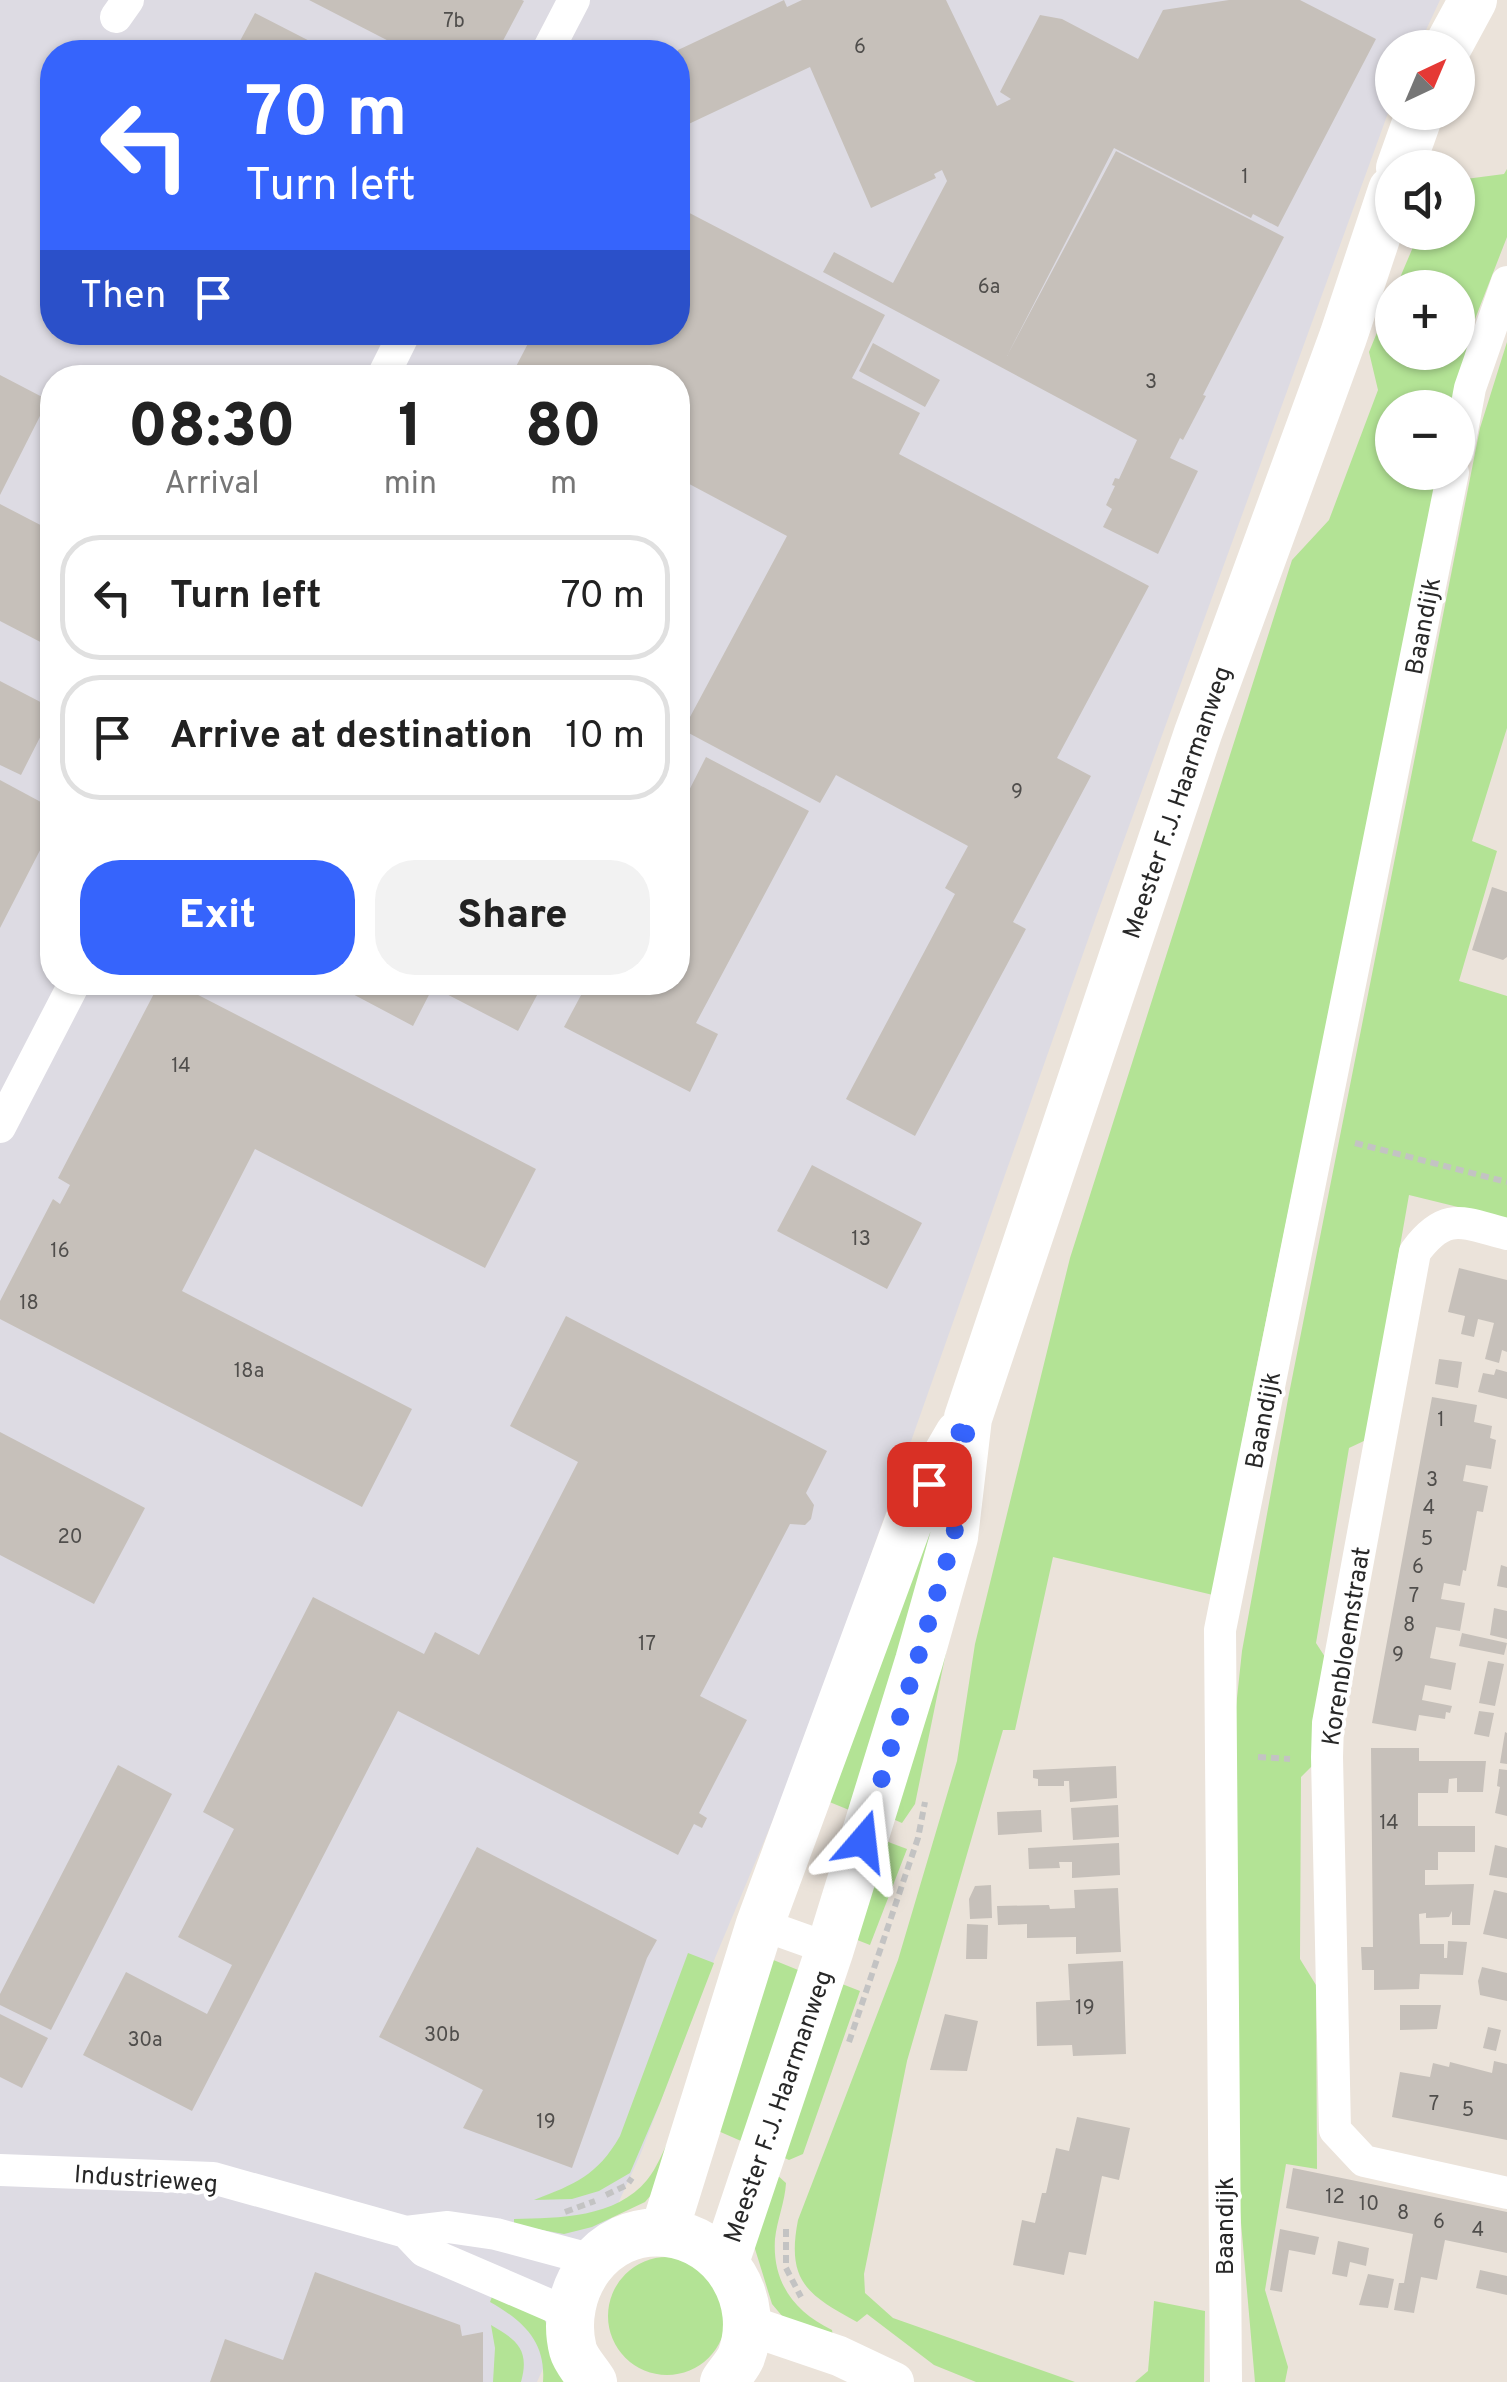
<!DOCTYPE html>
<html lang="en">
<head>
<meta charset="utf-8">
<style>
	:root { --surface:#fff; --page:#f2f2f2; --text:#222; --muted:#767676; --line:#e0e0e0; --accent:#3664fc }
	body { margin:0; font-family:Overpass,sans-serif; background:var(--page); color:var(--text); height:100vh; display:flex; flex-direction:column; font-size:38px; white-space:nowrap }
	* { box-sizing:border-box; margin:0 }
	p { font-size:32px; color:var(--muted) }
	.icon { flex:none; width:55px; height:55px; fill:none; stroke:currentColor; stroke-width:2; stroke-linecap:round; stroke-linejoin:round }
	.map { position:relative; flex:1; overflow:hidden }
	.drawer { position:absolute; left:40px; top:365px; width:650px; height:630px; display:flex; flex-direction:column; background:var(--surface); border-radius:40px; box-shadow:0 2px 8px #0004 }
	.drawer>* { flex:none }
	.hud { position:absolute; left:40px; top:40px; width:650px; height:305px; border-radius:40px; box-shadow:0 2px 8px #0004; background:#3664fc; color:#fff; overflow:hidden }
	.needle { width:65px; rotate:44deg }
	.controls { position:absolute; left:1375px; top:30px; display:grid; gap:20px }
	.controls a { display:grid; place-items:center; width:100px; height:100px; border-radius:50%; background:var(--surface); box-shadow:0 2px 8px #0004; font-size:50px }
	.pin { position:absolute; display:grid; place-items:center; width:85px; height:85px; color:#fff; margin:-42px; border-radius:20px; box-shadow:0 5px 15px #0006 }
	.me { position:absolute; width:110px; margin:-55px; rotate:17deg; stroke-linejoin:round; filter:drop-shadow(0 0 8px #0008) }
	.turn { display:flex; align-items:center; gap:35px; height:210px; padding:0 40px; font-size:45px }
	.turn .icon { width:130px; height:130px; stroke-width:2.5 }
	.turn b { display:block; font-size:70px; line-height:85px }
	.then { display:flex; align-items:center; height:95px; padding:0 40px; background:#0003; gap:20px; font-size:38px }
	.eta { display:flex; justify-content:space-evenly; align-items:center; height:170px; text-align:center }
	.eta b { font-size:60px; font-weight:800; line-height:70px }
	.cta { display:flex; gap:20px; margin-top:auto; padding:20px 40px }
	.cta a { flex:1; height:115px; border-radius:40px; background:var(--accent); color:#fff; font-size:40px; font-weight:800; line-height:115px; text-align:center }
	.cta a+a { background:var(--page); color:var(--text) }
	ul { padding:0; list-style:none }
	li { display:flex; align-items:center; gap:30px; height:125px; margin:0 20px 15px; padding:0 20px; border:5px solid var(--line); border-radius:40px }
	li div { flex:1 }
	li b { display:block; font-size:38px }
	li em { font-style:normal }
	.map>svg:first-child { display:block }
</style>
</head>
<body>
<div class="map">
<svg width="1507" height="2382" viewBox="0 0 1507 2382">
	<rect width="100%" height="100%" fill="#ebe3da"/>
	<path fill="#dddbe3" fill-rule="evenodd" d="M0 0H1440L1418 47 1392 48V102L1096 917 801 1753 715 1958 641 2153 537 2382H0ZM52 52H678V332H52ZM52 378H678V982H52Z"/>
	<path fill="#b3e395" d="M1507 169V237L1470 332 1454 407 1392 408V472L1440 473 1255 1374 1213 1595 1053 1557 1015 1730H1003L907 2061 864 2274 865 2293 893 2318 1075 2382H976L934 2365 867 2314 857 2322C808 2295 786 2282 798 2220L898 1960 957 1761 975 1644 1070 1258 1292 560 1329 520 1378 390 1369 352 1392 296V352H1458V288L1396 287 1419 233 1458 232V180L1504 174Z
		M1507 342V728L1472 841 1497 851 1459 981 1507 996V1219L1409 1195 1366 1440 1349 1448 1316 1643 1327 1660 1316 1762 1301 1777 1300 1959 1316 1985 1317 2169 1286 2164 1265 2290 1288 2367 1285 2382H1255L1239 2200 1228 1782 1242 1651 1288 1399 1480 428Z
		M942 1471 955 1477 859 1814 827 1801Z
		M961 1579 915 1804 902 1823 886 1816Z
		M883 1840 907 1849 870 1945 847 1936Z
		M688 1953 714 1963 660 2103 630 2173 599 2191 572 2199 534 2200C575 2184 597 2176 620 2136Z
		M771 1959 808 1974 748 2144 709 2127Z
		M837 1982 860 1991 803 2154 789 2160 774 2153Z
		M670 2138 659 2186 645 2202 592 2227 564 2234 514 2225V2219C559 2218 616 2218 647 2180 657 2168 663 2151 670 2138Z
		M776 2174 786 2183C785 2202 777 2220 775 2239 772 2283 795 2312 832 2330L833 2336 788 2323 772 2304 751 2236Z
		M608 2316a59 59 0 1 1 118 0a59 59 0 1 1-118 0Z
		M493 2294 544 2318 570 2382H543C546 2341 523 2321 490 2302Z
		M1154 2301 1205 2311 1204 2382H1135L1148 2371Z
		M491 2325C517 2340 530 2350 521 2382H493L495 2348Z"/>
	<path fill="#c6c0ba" d="M309 0H522L524 1 497 52H410Z
		M784 0 787 7 802 0H946L997 106 1011 99 1000 92 1040 15 1062 19 1138 59 1163 10 1229 0H1300L1376 39 1278 227 1253 214 1251 218 1114 148 1007 356 1116 151 1284 237 1203 395 1206 396 1183 440 1180 438 1170 458 1198 471 1158 554 1103 527 1112 509 1106 505 1115 486 1112 485 1115 478 1119 479 1137 440 823 272 834 252 893 283 947 181 942 170 934 174 936 178 871 208 810 67 678 129V50Z
		M255 13 331 52H234Z
		M678 207 885 315 852 378 920 413 899 454 1149 586 1057 758 1091 776 1013 922 1026 929 915 1136 846 1099 955 894 945 888 968 846 836 775 820 803 683 730 787 536 678 478V378H510L534 332H678Z
		M873 343 940 380 925 407 859 371Z
		M0 375 48 400 0 495Z
		M0 504 52 531V648L0 621Z
		M0 681 52 708V714L21 775 0 765Z
		M706 757 809 811 696 1023 718 1034 690 1092 564 1027 588 982H678V812Z
		M0 780 52 808V827L0 928Z
		M1492 887 1507 892V957L1503 960 1472 950Z
		M160 982H173L536 1169 485 1268 255 1149 182 1291 412 1409 362 1507 0 1319V1301L53 1199 60 1204 70 1185 58 1178Z
		M330 982H544L518 1031 433 987 413 1026Z
		M812 1165 922 1223 887 1289 777 1231Z
		M1459 1268 1507 1280V1352L1502 1350 1499 1363 1485 1359 1494 1323 1478 1319 1474 1337 1461 1334 1465 1316 1448 1312Z
		M566 1316 827 1451 806 1493 814 1505 811 1519 805 1525 790 1524 700 1696 747 1720 699 1813 707 1818 702 1828 694 1824 678 1855 398 1711 192 2111 83 2055 126 1972 207 2014 232 1965 178 1937 234 1829 203 1812 313 1597 424 1654 435 1632 479 1655 578 1462 510 1426Z
		M1439 1359 1462 1362 1458 1388 1435 1384Z
		M1496 1369 1507 1372V1399L1478 1392 1483 1373 1494 1375Z
		M1432 1397 1477 1405 1474 1422 1492 1426 1490 1438 1496 1440 1491 1469 1466 1465 1463 1481 1488 1486 1483 1512 1477 1511 1466 1571 1463 1570 1460 1586 1444 1583 1441 1599 1465 1603 1460 1631 1436 1627 1430 1658 1456 1663 1451 1690 1425 1685 1422 1700 1452 1706 1450 1713 1446 1712 1445 1719 1419 1715 1416 1731 1372 1723Z
		M0 1432 145 1508 94 1604 0 1555Z
		M1501 1565 1507 1567V1588L1497 1586Z
		M1494 1608 1507 1611V1639L1490 1635Z
		M1462 1633 1507 1643 1504 1655 1459 1646Z
		M1488 1661 1504 1664 1495 1706 1479 1703Z
		M1479 1711 1494 1713 1489 1737 1474 1734Z
		M1505 1732 1507 1733V1764L1500 1763Z
		M1371 1748H1419V1761H1486L1483 1792H1457V1778L1449 1779 1448 1793H1418V1826H1475V1852H1438V1870H1425V1885L1474 1884 1470 1925H1452V1911L1449 1917 1426 1918V1913L1419 1914 1420 1944H1444V1958H1447L1448 1941 1467 1942 1463 1975 1420 1974 1419 1989 1374 1990V1970H1362L1361 1947H1373Z
		M118 1765 172 1794 51 2030 0 2005V1994Z
		M1116 1766 1117 1798 1070 1802 1069 1781H1064V1786H1038V1779L1033 1778V1770Z
		M1499 1769 1507 1770V1816L1495 1813 1500 1787 1497 1786Z
		M1118 1805 1119 1837 1073 1840 1071 1808Z
		M1041 1810 1042 1832 998 1835 997 1812Z
		M1119 1843 1120 1875 1072 1878V1862H1059L1060 1868 1029 1869 1028 1848Z
		M1495 1845 1507 1848V1878L1489 1875Z
		M477 1847 657 1940 647 1958 572 2168 463 2128 483 2090 379 2037Z
		M991 1885 992 1918 970 1919 969 1899 975 1886Z
		M1118 1888 1121 1952 1076 1954V1937L1027 1938V1924L998 1925 997 1906 1049 1905 1050 1909 1075 1908 1074 1890Z
		M1494 1890 1507 1893V1939L1483 1934Z
		M967 1924 988 1925 987 1959H966Z
		M1123 1961 1126 2054 1073 2056 1072 2045 1037 2046 1036 2002 1070 2000 1068 1964Z
		M1482 1967 1507 1973V2001L1480 1995 1478 1981Z
		M1400 2005H1441L1437 2029 1400 2030Z
		M0 2014 48 2038 22 2088 0 2077Z
		M945 2014 978 2021 967 2071 930 2070Z
		M1488 2027 1501 2030 1496 2051 1483 2048Z
		M1494 2061 1507 2064V2140L1392 2117 1400 2072 1430 2077 1433 2063 1449 2067 1450 2062 1492 2073Z
		M1077 2117 1130 2128 1119 2180 1102 2176 1086 2255 1069 2252 1064 2275 1013 2265 1022 2220 1035 2223 1042 2193H1046L1056 2148 1069 2151Z
		M1293 2168 1507 2212V2253L1445 2240 1437 2280 1421 2277 1414 2313 1394 2310 1399 2283H1404L1413 2234 1286 2208Z
		M1280 2229 1319 2237 1315 2255 1289 2250 1282 2292 1270 2290Z
		M1338 2241 1369 2248 1366 2266 1350 2262 1347 2277 1332 2274Z
		M1480 2270 1507 2276V2295L1476 2288Z
		M315 2272 460 2325 462 2336 483 2332V2382H210L225 2339 283 2360Z
		M1368 2274 1394 2279 1388 2308 1359 2305Z"/>
	<g fill="none" stroke-linecap="round" stroke-linejoin="round">
		<path stroke="#c3c3c3" stroke-width="6" stroke-dasharray="8 5" stroke-linecap="butt" d="M1355 1143 1507 1182
			M1258 1757 1290 1759
			M849 2042 918 1838 925 1802
			M606 2195 627 2185 632 2178
			M565 2212 595 2201
			M786 2229V2268L801 2297"/>
		<path stroke="#fff" stroke-width="32" d="M116 17 128 0
			M547 52 574 0
			M382 378 405 332
			M1458 452 1470 388 1507 282
			M0 1127 75 982
			M1507 1234C1463 1223 1446 1210 1415 1252L1328 1723 1327 1757 1335 2130 1364 2161 1507 2193
			M760 1924 830 1949
			M0 2170 213 2178 406 2232 448 2227 496 2234 593 2260
			M406 2232 424 2251 568 2313
			M1226 2382 1220 1630 1453 472"/>
		<path stroke="#fff" stroke-width="40" d="M748 2325 839 2356 894 2382"/>
		<path stroke="#fff" stroke-width="48" d="M1447 48 1473 0
			M1400 168 1420 112
			M664 2232 760 1924 910 1518 959 1434
			M725 2262 830 1949 919 1661 954 1537 968 1418 1198 733 1343 337 1392 190
			M593 2382C587 2372 576 2361 573 2350 558 2291 601 2226 666 2233 725 2239 762 2301 741 2357 737 2366 729 2374 724 2382"/>
	</g>
	<g fill="none" stroke-linecap="round" stroke-linejoin="round">
		<path stroke="#3664fc" stroke-width="18" stroke-dasharray="0 32.4" d="M863 1841 954 1537 968 1418 929 1484"/>
	</g>
	<g text-anchor="middle" stroke-width="8" stroke-linejoin="round" paint-order="stroke">
		<g font-size="20" fill="#504e4c">
			<text x="454" y="27">7b</text>
			<text x="860" y="53">6</text>
			<text x="1245" y="183">1</text>
			<text x="989" y="293">6a</text>
			<text x="1151" y="388">3</text>
			<text x="1017" y="798">9</text>
			<text x="181" y="1072">14</text>
			<text x="861" y="1245">13</text>
			<text x="60" y="1257">16</text>
			<text x="29" y="1309">18</text>
			<text x="249" y="1377">18a</text>
			<text x="1441" y="1426">1</text>
			<text x="1432" y="1486">3</text>
			<text x="1429" y="1514">4</text>
			<text x="70" y="1543">20</text>
			<text x="1427" y="1545">5</text>
			<text x="1418" y="1573">6</text>
			<text x="1414" y="1602">7</text>
			<text x="1409" y="1631">8</text>
			<text x="647" y="1650">17</text>
			<text x="1398" y="1661">9</text>
			<text x="1389" y="1829">14</text>
			<text x="1085" y="2014">19</text>
			<text x="442" y="2041">30b</text>
			<text x="145" y="2046">30a</text>
			<text x="1434" y="2110">7</text>
			<text x="1468" y="2116">5</text>
			<text x="546" y="2128">19</text>
			<text x="1335" y="2203">12</text>
			<text x="1369" y="2210">10</text>
			<text x="1403" y="2219">8</text>
			<text x="1439" y="2228">6</text>
			<text x="1478" y="2236">4</text>
		</g>
		<g font-size="25" fill="#282828" stroke="#fff">
			<text transform="translate(1422 626) rotate(-79)" y="9">Baandijk</text>
			<text transform="translate(1176 802) rotate(-71)" y="9">Meester F.J. Haarmanweg</text>
			<text transform="translate(1262 1420) rotate(-79)" y="9">Baandijk</text>
			<text transform="translate(1345 1646) rotate(-81)" y="9">Korenbloemstraat</text>
			<text transform="translate(777 2106) rotate(-71)" y="9">Meester F.J. Haarmanweg</text>
			<text transform="translate(146 2178) rotate(4)" y="9">Industrieweg</text>
			<text transform="translate(1224 2226) rotate(-90)" y="9">Baandijk</text>
		</g>
	</g>
</svg>
<div class="controls">
<a><svg class="needle" viewBox="-14 -14 28 28"><path d="M0-13l5 13h-10z" fill="#e53935"/><path d="M0 13l5-13h-10z" fill="#767676"/></svg></a>
<a><svg class="icon" aria-label="sound" viewBox="0 0 24 24"><path d="M4 9h4l5-4v14l-5-4H4zM17 9q2 3 0 6"/></svg></a>
<a>+</a>
<a>−</a>
</div>
<div class="pin" style="left:929px;top:1484px;background:#d93025"><svg class="icon" aria-label="arrive" viewBox="0 0 24 24"><path d="M6 21V4h12l-3 4 3 4H6"/></svg></div>
<svg class="me" style="left:863px;top:1841px" viewBox="-20 -20 40 40"><path d="M0-17L14 15 0 8-14 15z" fill="#3664fc" stroke="#fff" stroke-width="4"/></svg>
<div class="hud">
<div class="turn"><svg class="icon" aria-label="left" viewBox="0 0 24 24"><path d="M17 20v-9H6M10 6l-5 5 5 5"/></svg><div><b>70 m</b>Turn left</div></div>
<div class="then">Then<svg class="icon" aria-label="arrive" viewBox="0 0 24 24"><path d="M6 21V4h12l-3 4 3 4H6"/></svg></div>
</div>
<section class="drawer">
<div class="eta">
<div><b>08:30</b><p>Arrival</p></div>
<div><b>1</b><p>min</p></div>
<div><b>80</b><p>m</p></div>
</div>
<ul>
<li><svg class="icon" aria-label="left" viewBox="0 0 24 24"><path d="M17 20v-9H6M10 6l-5 5 5 5"/></svg><div><b>Turn left</b></div><em>70 m</em></li>
<li><svg class="icon" aria-label="arrive" viewBox="0 0 24 24"><path d="M6 21V4h12l-3 4 3 4H6"/></svg><div><b>Arrive at destination</b></div><em>10 m</em></li>
</ul>
<div class="cta"><a>Exit</a><a>Share</a></div>
</section>
</div>
</body>
</html>
